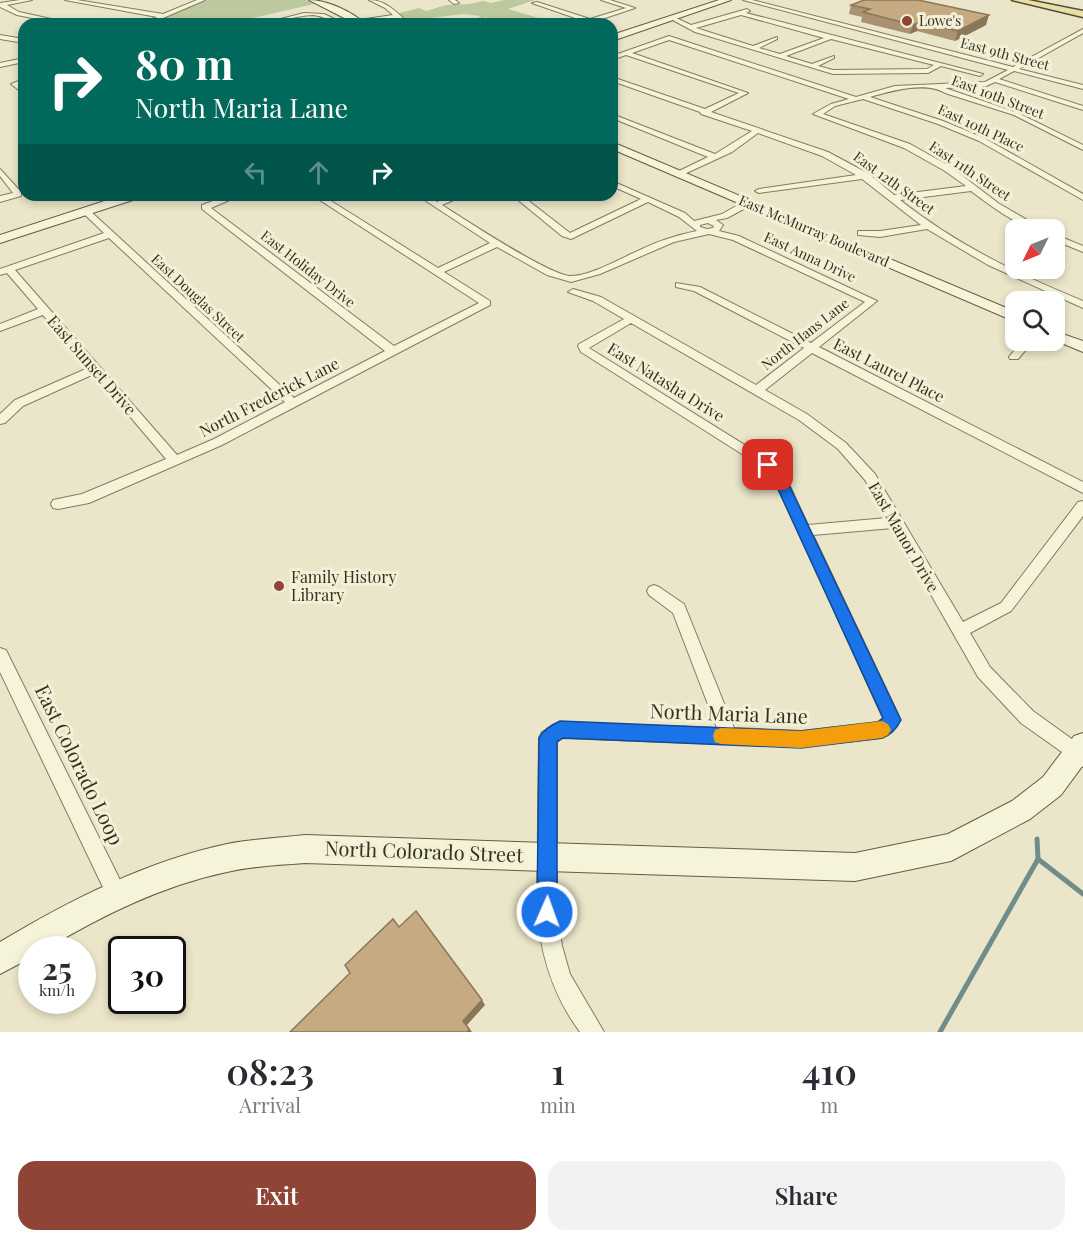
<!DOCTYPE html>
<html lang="en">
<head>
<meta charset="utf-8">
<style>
	:root { --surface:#fff; --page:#f2f2f3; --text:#2b2b33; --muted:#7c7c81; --accent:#8f4435 }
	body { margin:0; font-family:"Playfair Display",serif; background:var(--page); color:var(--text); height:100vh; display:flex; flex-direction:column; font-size:22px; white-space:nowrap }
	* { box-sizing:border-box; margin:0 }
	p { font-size:20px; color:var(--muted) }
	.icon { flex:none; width:33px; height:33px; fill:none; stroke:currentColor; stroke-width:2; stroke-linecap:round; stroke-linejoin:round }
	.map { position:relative; height:1032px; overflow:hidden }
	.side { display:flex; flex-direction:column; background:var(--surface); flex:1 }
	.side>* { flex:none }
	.top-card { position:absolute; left:18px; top:18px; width:600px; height:183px; border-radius:18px; box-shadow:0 3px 9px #0003; background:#00695c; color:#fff; overflow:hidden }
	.needle { width:39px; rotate:227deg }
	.fabs { position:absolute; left:1005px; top:219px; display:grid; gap:12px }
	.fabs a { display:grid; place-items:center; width:60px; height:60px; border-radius:12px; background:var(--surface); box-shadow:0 3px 9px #0003; font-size:30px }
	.speed { position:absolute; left:18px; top:936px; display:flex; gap:12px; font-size:30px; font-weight:700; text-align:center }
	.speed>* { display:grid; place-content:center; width:78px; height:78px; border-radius:50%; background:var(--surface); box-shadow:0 3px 9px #0003; line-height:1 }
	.speed small { font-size:15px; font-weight:400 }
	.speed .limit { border:3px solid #111; border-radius:9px; background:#fff; color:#111 }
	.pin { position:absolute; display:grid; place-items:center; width:51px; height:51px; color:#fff; margin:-26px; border-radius:12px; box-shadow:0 3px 9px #0006 }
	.me { position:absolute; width:66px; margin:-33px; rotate:2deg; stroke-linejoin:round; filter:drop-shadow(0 0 4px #0008) }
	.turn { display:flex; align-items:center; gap:21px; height:126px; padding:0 18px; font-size:27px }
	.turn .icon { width:78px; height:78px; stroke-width:2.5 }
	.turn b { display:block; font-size:42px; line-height:51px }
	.lanes { display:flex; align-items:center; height:57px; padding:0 18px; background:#0003; justify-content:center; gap:30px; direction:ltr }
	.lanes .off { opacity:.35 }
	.eta { display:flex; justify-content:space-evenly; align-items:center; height:102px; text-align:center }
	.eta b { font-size:36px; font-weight:600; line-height:42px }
	.action { display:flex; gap:12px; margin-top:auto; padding:12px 18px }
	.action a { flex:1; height:69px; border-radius:18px; background:var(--accent); color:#fff; font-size:24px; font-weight:600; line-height:69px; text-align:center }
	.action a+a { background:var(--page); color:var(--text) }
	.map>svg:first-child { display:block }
</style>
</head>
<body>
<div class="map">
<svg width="1083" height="1032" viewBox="0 0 1083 1032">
	<rect width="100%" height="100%" fill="#ebe6c9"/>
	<path fill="#bcc89d" d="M207 0H306L314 4 227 24H177L156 21Z
		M504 0H535L508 9 559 24H505L485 17 470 24 468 23 481 16 463 14 407 21 399 13 419 8 426 11 446 5 470 4 483 1 491 3Z"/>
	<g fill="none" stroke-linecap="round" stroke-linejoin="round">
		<path stroke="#708d8b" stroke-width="5" d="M1038 859 1083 894
			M940 1032 1038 859 1037 839"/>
		<defs>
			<path id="street" d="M20 0H32L7 5 19 12 74 24H63L17 15 0 7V3Z
				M65 0H77L163 14 197 0H205L149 24H141L157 17Z
				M369 0C386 0 399 14 409 24H403L396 18 357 23 359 20 393 15 385 8Z
				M449 0H455L459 3 454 4Z
				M601 0H610L635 8 593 22 580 24 584 21 532 3 537 2 590 19 626 8Z
				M743 0H752L1013 67 1083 29V33L1019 69 1083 85V89L1014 71 999 79 1083 106V110L995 82 986 86 945 88 1018 113 1083 145V150L1014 115 945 93C925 81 892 91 870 97L943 121 984 138 1083 194V200L979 141 938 124 863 99 835 106 823 114 910 144 951 167 998 203 1041 228C1029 235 984 201 971 191L900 200C956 244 1017 274 1083 301V308L988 265 927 229 880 237 858 235V231H880L921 225 862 179 759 193 755 191 759 189 856 175 822 156 758 133 732 152 680 176 676 174 677 172 708 157 612 118V114L715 154 752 131 701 114 700 112 612 81V77L705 109 739 93 626 55 612 60V56L669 36 856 97 895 86 985 82 1008 70ZM669 40 849 99 831 104 813 114 904 148 945 171 966 186 894 195 869 174 828 152 711 112 748 93 632 53Z
				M747 9 750 11 746 13 983 74 980 76 941 66 928 73 833 74 695 32 669 18 674 17 691 25ZM741 15 824 38 780 54 759 48 777 39V37L753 46 696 28ZM831 39 934 65 927 69 833 70 818 66 834 58V56L812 64 786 56Z
				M304 13 324 14 345 24C334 24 325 16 313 15 295 15 279 24 261 24Z
				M458 22 467 24H455Z
				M0 35 24 39V43L0 39Z
				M24 58V62L0 67V63Z
				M24 79V83L19 85 24 89V94L11 84Z
				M0 169 21 192V196L0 202V196L13 193 0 176Z
				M612 181 685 213 694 221 722 214 745 201H751V205L727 218 716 220 723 225 719 231 739 236 877 301 819 347 1083 482V493L812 353 765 390 807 414 846 443 875 474 963 622 1001 603 1078 502 1083 501V516L1011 611 970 633 990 667 1033 711 1083 747V767L1021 723 978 677 893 528 813 535 898 714 900 720C897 728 890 735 882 738L801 747 562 738 557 742V912L562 946 570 974 604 1032H580C553 996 541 956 537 912L539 738 542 732 560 722 717 728 673 613 649 595 647 591 649 587 654 585 659 587 684 604 734 728 801 731 878 722 883 718 777 485 764 468 581 352 578 346 579 344 624 319 593 301 568 292 573 289 601 297 756 385 804 348 694 291 676 287V283L700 287 811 343 865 302 733 240 709 234 674 242 600 274 571 282 547 275 497 247 444 272 490 301V305L222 445 89 503 58 509 53 508 51 504 53 500 82 494 166 459 94 374 23 406 5 423 0 424V414L15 400 88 368 43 315 0 331V324L38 309 7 273 0 275V269L104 233 81 211 88 209 294 398 385 351 202 209V205L229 195H241L211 208 394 346 479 303 312 195 325 197 343 195 331 201 438 268 490 243 417 195H427L437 202 454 195H465L442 205C464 219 550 276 571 276 591 276 621 258 640 250 658 241 677 235 697 231L679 217 648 202 571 239 562 236 512 195H521L570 233 641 199 612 186ZM708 223 714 226 713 228 707 229 700 227V225ZM109 238 285 402 214 439 177 455 15 270ZM631 323 799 420 838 449 865 480 887 518 808 525 787 480 772 462 589 348Z
				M1054 234 1083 246V252L1054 240Z
				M1023 340H1034L1018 359H1010L1009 357Z
				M0 648 6 650 124 888 127 895 124 902 117 905 110 902 0 672Z"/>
			<path id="secondary" d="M309 0C327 0 353 12 365 24H356Z
				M719 0H731L612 41V35Z
				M612 142 1016 312V322L612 149Z
				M123 195H141L139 198 0 243V235Z
				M1054 331 1083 341V352L1054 340Z
				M1083 733V765L1061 795 1030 819 951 861 855 881 305 863C279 865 252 866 227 872 161 886 101 916 44 950H32V957L0 974V942C70 900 147 861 227 844 253 839 279 838 305 835L855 853 948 834 1012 801 1043 777 1074 736Z"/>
			<path id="primary" d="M1012 0H1028L1083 11V17Z"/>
		</defs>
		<use href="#street" stroke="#857a5f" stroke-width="2"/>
		<use href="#secondary" stroke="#675b42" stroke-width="2"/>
		<use href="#primary" stroke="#544833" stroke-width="3"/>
		<use href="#street" fill="#f6f3db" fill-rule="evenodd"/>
		<use href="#secondary" fill="#f6f3db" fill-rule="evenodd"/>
		<use href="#primary" fill="#eae0a5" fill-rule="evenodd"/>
	</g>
	<path fill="#a99270" d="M851 5 986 25 955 41 917 31 910 34 861 22 862 17 849 14Z"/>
	<path fill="#8a775b" d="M989 15 986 25 955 41 958 31Z
		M920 22 917 31 910 34 913 25Z
		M482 1000 485 1005 467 1025 472 1032H467L463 1021Z"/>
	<path fill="#c5aa82" stroke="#8a775b" stroke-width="1.5" d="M864 0H918L989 15 958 31 920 22 913 25 863 12 870 9 851 5Z
		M416 911 482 1000 463 1021 469 1029 467 1032H290L350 973 345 965 393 919 399 927Z"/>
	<path fill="#1a73e8" stroke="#114b97" stroke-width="1.5" d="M768 461 772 462 788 483 898 714 901 720C897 728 890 735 882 738L801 748 563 738 557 742V912L554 919 547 922 540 919 537 912 539 738C543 730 551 725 560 721L801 731 878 722 883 718 776 485 761 465Z"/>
	<path fill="#f59e0b" d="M882 721 888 724 891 730 888 735 882 738 801 748 721 744 715 742 713 736 715 730 721 728 801 731Z"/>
	<g fill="#8f4435" stroke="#f3f0d8" stroke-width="2">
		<circle cx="907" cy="21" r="6"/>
		<circle cx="279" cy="586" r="6"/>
	</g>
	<g text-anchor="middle" stroke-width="6" stroke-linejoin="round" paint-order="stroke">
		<g font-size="14" fill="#373021" stroke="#f3f0d8" text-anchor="start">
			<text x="919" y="26">Lowe's</text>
		</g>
		<g font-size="14" fill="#373021" stroke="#f3f0d8">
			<text transform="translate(1005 54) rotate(15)" y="5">East 9th Street</text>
			<text transform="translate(998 97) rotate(21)" y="5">East 10th Street</text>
			<text transform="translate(981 128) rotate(25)" y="5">East 10th Place</text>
			<text transform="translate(970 171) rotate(34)" y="5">East 11th Street</text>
			<text transform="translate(894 183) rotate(36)" y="5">East 12th Street</text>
			<text transform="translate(814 231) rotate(23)" y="5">East McMurray Boulevard</text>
			<text transform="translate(810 257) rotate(25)" y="5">East Anna Drive</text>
			<text transform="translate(308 269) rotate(38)" y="5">East Holiday Drive</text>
			<text transform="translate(198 298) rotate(43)" y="5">East Douglas Street</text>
			<text transform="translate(805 334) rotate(-38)" y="5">North Hans Lane</text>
		</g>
		<g font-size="16" fill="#373021" stroke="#f3f0d8">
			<text transform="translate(92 365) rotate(49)" y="6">East Sunset Drive</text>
			<text transform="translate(889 370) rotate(27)" y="6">East Laurel Place</text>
			<text transform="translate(666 382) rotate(32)" y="6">East Natasha Drive</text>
			<text transform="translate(269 397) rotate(-27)" y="6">North Frederick Lane</text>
			<text transform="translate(904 537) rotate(60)" y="6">East Manor Drive</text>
		</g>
		<g font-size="16" fill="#373021" stroke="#f3f0d8" text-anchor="start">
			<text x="291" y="583">Family History<tspan x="291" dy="18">Library</tspan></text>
		</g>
		<g font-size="20" fill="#373021" stroke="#f3f0d8">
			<text transform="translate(729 714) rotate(2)" y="7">North Maria Lane</text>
			<text transform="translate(79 765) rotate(64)" y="7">East Colorado Loop</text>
			<text transform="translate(424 852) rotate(2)" y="7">North Colorado Street</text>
		</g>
	</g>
</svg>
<div class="fabs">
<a><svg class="needle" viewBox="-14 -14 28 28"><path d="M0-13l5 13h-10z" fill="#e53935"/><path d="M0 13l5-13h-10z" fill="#7c7c81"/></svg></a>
<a><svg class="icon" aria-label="search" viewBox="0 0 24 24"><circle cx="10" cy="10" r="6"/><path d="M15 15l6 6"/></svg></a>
</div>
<div class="speed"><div>25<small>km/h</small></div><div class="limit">30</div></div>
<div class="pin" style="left:768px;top:465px;background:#d93025"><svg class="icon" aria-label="arrive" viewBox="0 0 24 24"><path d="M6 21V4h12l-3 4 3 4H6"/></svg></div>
<svg class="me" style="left:547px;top:912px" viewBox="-20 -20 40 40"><circle r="17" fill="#1a73e8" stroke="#fff" stroke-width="3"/><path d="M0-11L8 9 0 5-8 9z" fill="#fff"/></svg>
<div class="top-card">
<div class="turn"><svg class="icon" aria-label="right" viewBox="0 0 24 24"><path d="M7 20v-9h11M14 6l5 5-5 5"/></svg><div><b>80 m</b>North Maria Lane</div></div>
<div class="lanes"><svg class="icon off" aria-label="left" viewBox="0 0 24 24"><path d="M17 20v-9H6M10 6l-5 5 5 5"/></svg><svg class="icon off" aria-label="ahead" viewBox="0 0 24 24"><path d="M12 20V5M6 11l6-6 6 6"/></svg><svg class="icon" aria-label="right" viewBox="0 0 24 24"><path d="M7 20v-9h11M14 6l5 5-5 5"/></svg></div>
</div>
</div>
<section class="side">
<div class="eta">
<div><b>08:23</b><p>Arrival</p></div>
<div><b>1</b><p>min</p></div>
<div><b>410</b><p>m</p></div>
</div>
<div class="action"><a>Exit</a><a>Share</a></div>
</section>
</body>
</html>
